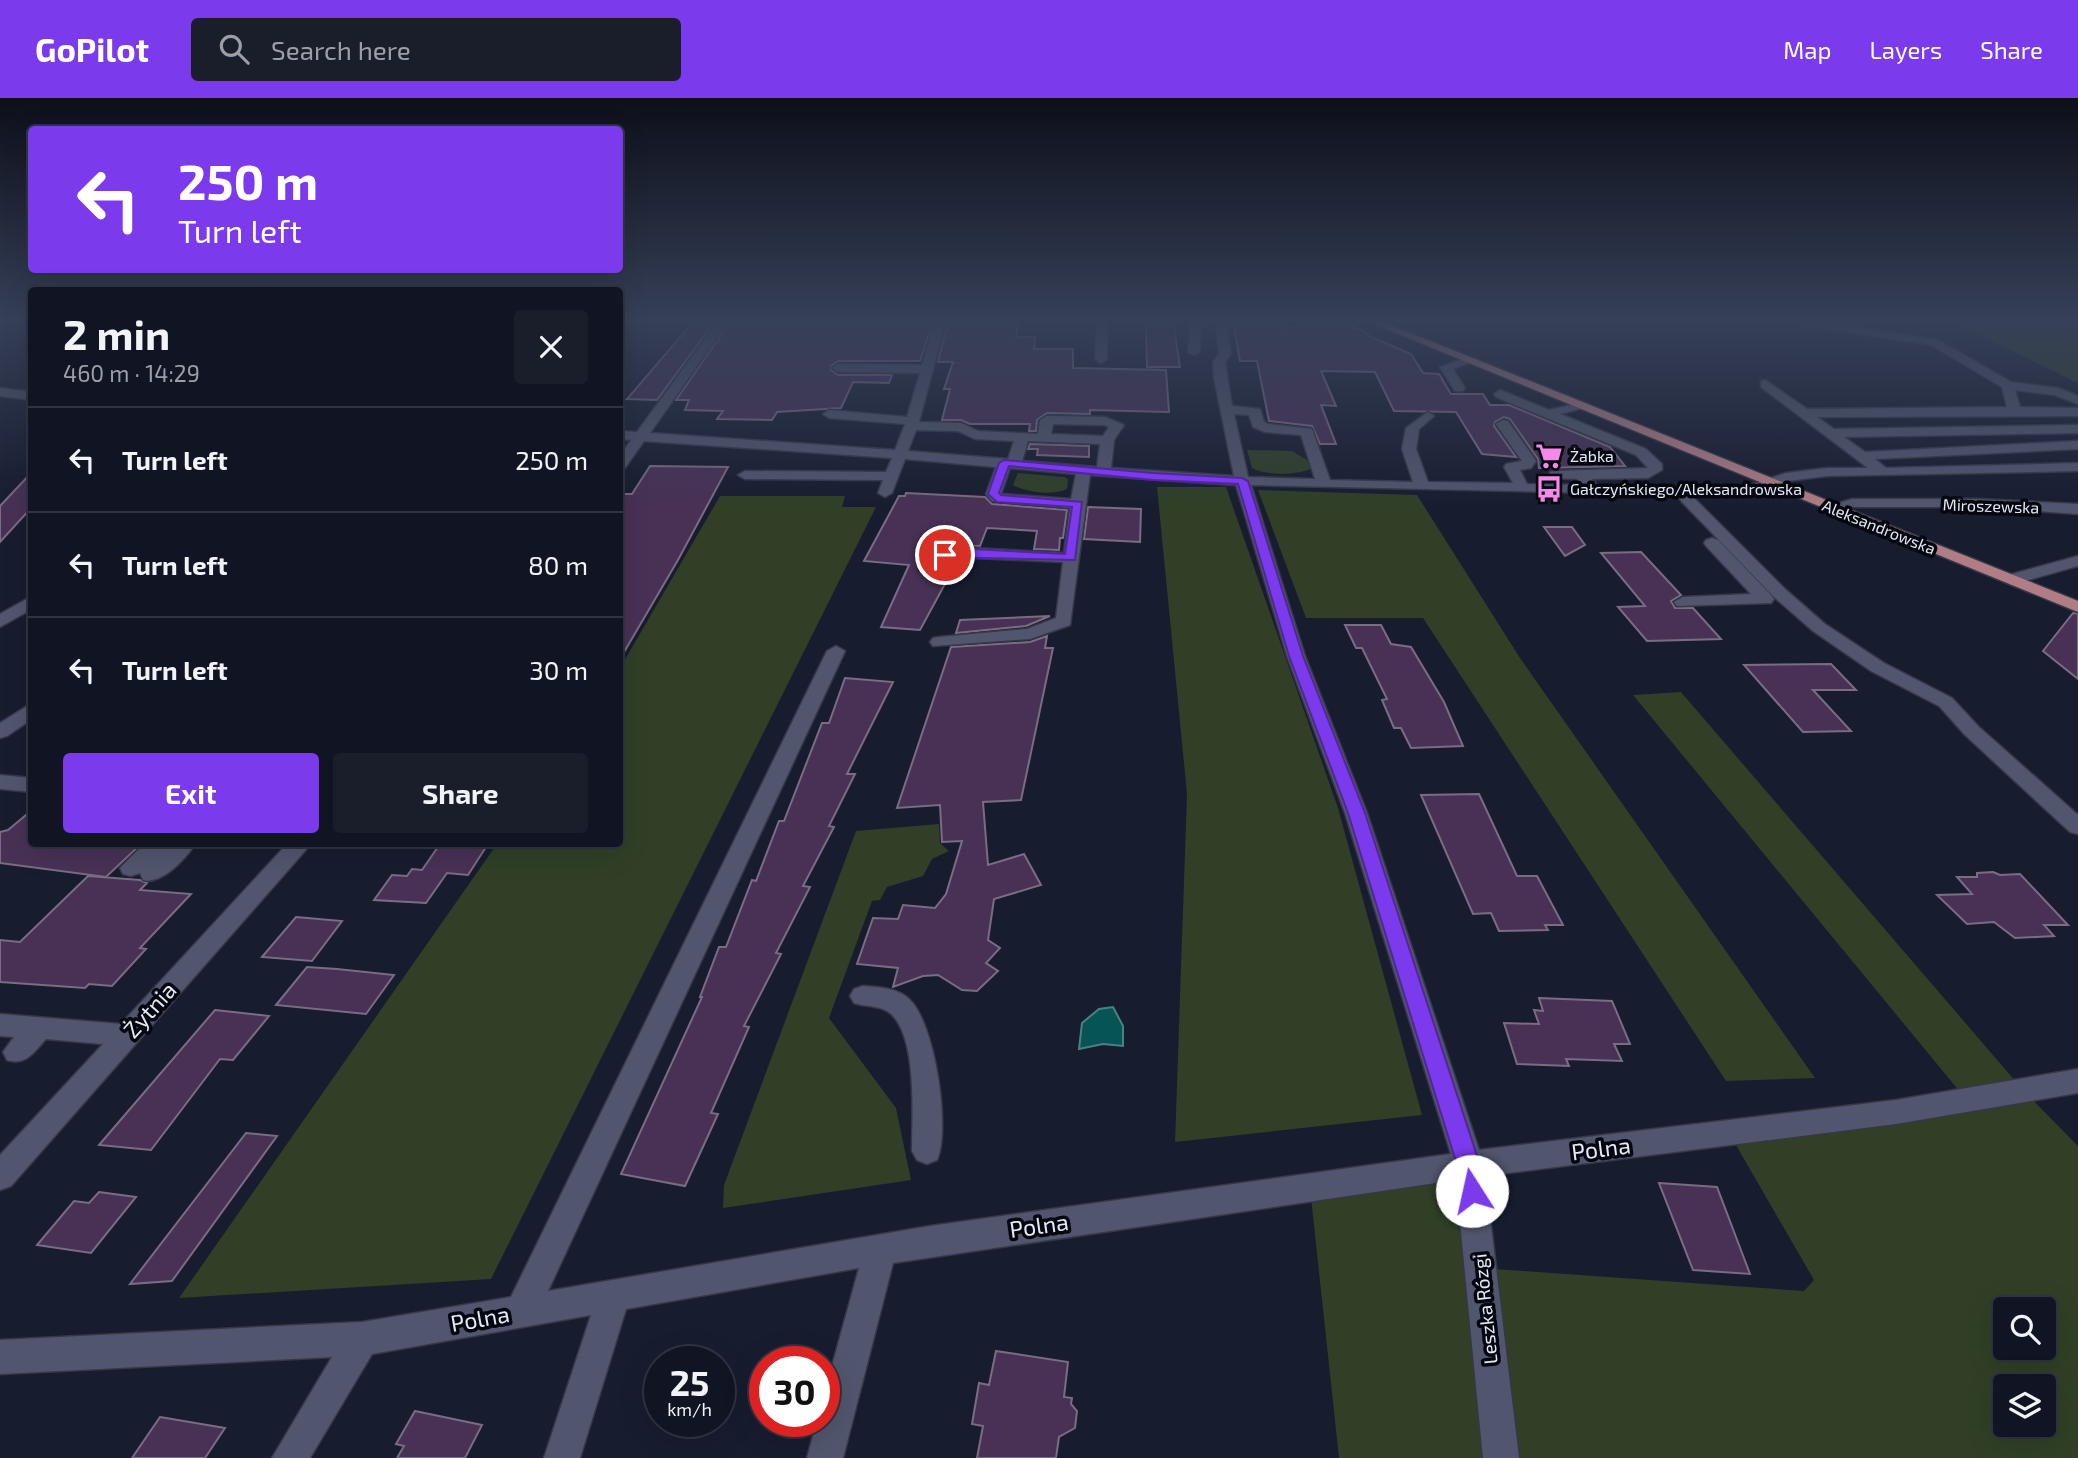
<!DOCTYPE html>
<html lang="en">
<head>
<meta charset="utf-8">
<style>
	:root { --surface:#111523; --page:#1a1e2b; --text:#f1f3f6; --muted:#9c9fa6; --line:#303441; --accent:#7c3aed }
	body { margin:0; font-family:"Exo 2",sans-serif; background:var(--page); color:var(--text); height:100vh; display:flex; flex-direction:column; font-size:26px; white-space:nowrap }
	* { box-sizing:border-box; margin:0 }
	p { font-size:23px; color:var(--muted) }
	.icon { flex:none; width:38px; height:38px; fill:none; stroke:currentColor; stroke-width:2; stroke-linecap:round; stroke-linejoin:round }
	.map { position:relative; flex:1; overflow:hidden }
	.panel { position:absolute; left:28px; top:189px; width:595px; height:560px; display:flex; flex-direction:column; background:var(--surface); border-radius:7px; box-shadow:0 7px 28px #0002,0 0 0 2px var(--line) }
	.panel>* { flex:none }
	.top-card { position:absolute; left:28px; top:28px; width:595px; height:147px; border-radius:7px; box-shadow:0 7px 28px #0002,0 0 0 2px var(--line); background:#7c3aed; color:#fff; overflow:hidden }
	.tools { position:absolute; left:1993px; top:1199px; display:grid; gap:14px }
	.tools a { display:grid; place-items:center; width:63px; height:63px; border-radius:7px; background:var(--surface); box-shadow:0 7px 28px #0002,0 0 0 2px var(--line); font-size:35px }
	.speed { position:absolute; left:644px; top:1248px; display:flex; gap:14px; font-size:35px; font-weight:700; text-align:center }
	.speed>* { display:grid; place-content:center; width:91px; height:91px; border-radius:50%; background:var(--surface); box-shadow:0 7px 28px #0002,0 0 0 2px var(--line); line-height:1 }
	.speed small { font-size:18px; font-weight:400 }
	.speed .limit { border:10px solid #d22; background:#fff; color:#111 }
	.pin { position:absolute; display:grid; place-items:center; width:60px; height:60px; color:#fff; margin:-30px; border:4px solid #fff; border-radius:50%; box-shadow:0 2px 7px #0007 }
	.me { position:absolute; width:77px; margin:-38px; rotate:350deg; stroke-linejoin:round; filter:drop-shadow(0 0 5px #0008) }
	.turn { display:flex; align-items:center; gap:24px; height:147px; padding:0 35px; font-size:32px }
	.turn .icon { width:91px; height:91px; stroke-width:2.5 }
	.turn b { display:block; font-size:49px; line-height:60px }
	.round { display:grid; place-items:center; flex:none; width:74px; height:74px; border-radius:7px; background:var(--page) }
	.headline { display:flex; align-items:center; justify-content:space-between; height:119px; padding:0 35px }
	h1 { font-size:42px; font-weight:700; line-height:52px }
	.action { display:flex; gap:14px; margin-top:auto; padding:14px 35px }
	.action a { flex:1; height:80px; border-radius:7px; background:var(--accent); color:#fff; font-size:28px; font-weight:700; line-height:80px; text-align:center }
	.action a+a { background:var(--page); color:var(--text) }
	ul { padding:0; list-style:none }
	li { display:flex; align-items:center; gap:21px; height:105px; padding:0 35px; border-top:2px solid var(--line) }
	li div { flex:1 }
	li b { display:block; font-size:26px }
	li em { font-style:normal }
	header { display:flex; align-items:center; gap:42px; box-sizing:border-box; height:98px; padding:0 35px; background:var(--accent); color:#fff }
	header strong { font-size:33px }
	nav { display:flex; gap:38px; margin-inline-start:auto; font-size:24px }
	.search { width:490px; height:63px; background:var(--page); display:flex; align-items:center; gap:18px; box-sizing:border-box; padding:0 24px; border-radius:7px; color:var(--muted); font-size:26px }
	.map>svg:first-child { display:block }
</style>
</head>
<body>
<header>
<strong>GoPilot</strong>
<div class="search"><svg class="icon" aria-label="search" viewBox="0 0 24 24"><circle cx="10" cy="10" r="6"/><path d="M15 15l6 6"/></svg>Search here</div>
<nav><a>Map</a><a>Layers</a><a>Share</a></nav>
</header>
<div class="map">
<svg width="2078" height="1360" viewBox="0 0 2078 1360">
	<rect width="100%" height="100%" fill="#171c2f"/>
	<path fill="#303f26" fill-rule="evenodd" d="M1948 222H2078V285Z
		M1247 352 1292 353 1307 362 1311 371C1296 377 1267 378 1252 370Z
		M1018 375 1064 379 1068 381 1067 391C1052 398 1027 394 1013 387Z
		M1157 389H1226L1338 710 1422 1017 1175 1044 1187 696Z
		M1258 392 1417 397 1520 560 1815 980 1726 983 1423 520H1306Z
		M720 398H845L842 409H876L491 1181 179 1200 497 746H620V570Z
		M1681 594 2023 992 2078 1048V1360H1339L1310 1090 1469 1067 1481 1170 1804 1193 1814 1182 1729 1035 1965 1000 1633 597ZM2006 1211H2044V1250H2006ZM2006 1288H2044V1326H2006Z
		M939 726 940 745 949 753 932 761 923 778 887 789 880 802 872 803 829 920 896 1010 911 1082 723 1110 724 1087 856 733Z"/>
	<path fill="#075455" stroke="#4a8186" stroke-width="2" d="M1113 909 1123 928V948L1103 946 1079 951 1082 925 1099 911Z"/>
	<path fill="#483155" stroke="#7a6c83" stroke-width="2" d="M798 222 933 224 920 263H838L831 268V272L838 277H892L889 285 853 284 841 310 777 314 772 322 717 321 723 313 685 312 689 302H676L731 223 796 225Z
		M980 222H1018L1016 239H1035L1034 251H1073V270L1166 272 1169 314 1090 312V316L1047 315 1037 322 1036 333H1029L1030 326H970L961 322H942L950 291H944L953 264H938L948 225Z
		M1151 222H1173L1180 269H1147L1146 224Z
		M1233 222 1283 225 1285 231 1331 222 1362 232 1369 238 1411 256 1423 275 1439 276 1451 296H1483L1490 307H1509L1610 349 1625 368 1539 370 1538 361 1510 321 1504 319 1495 324 1494 328 1516 359 1482 356 1456 314 1394 313 1375 274 1321 273 1336 308 1321 307 1336 346H1320L1312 328 1269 323 1257 263H1240Z
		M694 223H715L657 302 627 301Z
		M1030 346 1089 348V359L1037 357 1038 351H1028Z
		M650 368 728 369 678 462 620 561V396H632Z
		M32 374V409L0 444V408Z
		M906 395 985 399 992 406 1067 412 1063 440H1060L1059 452 1034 451 1037 433 987 430 980 448 952 447 935 456 944 464 958 462 920 532 881 529 909 467 864 463 899 398H905Z
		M1088 409 1141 411 1140 444 1084 441Z
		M1544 429H1572L1585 447 1565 458Z
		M1641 454 1681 497 1671 503 1675 510H1693L1721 541 1647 543 1618 509 1645 508 1601 455Z
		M2073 515 2078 516V581L2043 553Z
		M1050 518 1026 528 956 535 960 522Z
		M1345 527H1381L1391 546 1411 549 1444 604 1463 648 1411 650 1401 630H1394L1382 602 1387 601 1362 550H1356Z
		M1047 538 1045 550H1053L1021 702 983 704 988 767 1024 756 1041 787 994 801 988 842 1000 850 986 865 998 873 977 893 962 892 938 877 923 878 893 889 898 870 857 866 873 820 898 821 903 807 935 810 946 796 962 743 942 744 940 707 897 710 951 549 1030 544Z
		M1831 566 1856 592H1813L1851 633 1803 634 1744 567Z
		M845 580 893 584 847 676H855L829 728 834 729 803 788 810 789 776 855 781 856 744 928 749 929 711 1015 718 1016 685 1088 621 1076 702 899H700L719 849H726L752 782 756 783 779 723H784L822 625H829Z
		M1479 696 1517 778H1537L1563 827H1545L1548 832 1499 833 1491 815 1473 816 1421 697Z
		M32 712V746H141L106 779 0 765V734L8 732Z
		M440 746H488L468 777 447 775 426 805 374 802 392 777 407 778 412 771 422 772Z
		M1993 774 2000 777 2020 776 2068 827H2044L2054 838 2015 840 1994 824 1967 826 1937 797 1972 796 1957 779H1977V775Z
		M88 778 140 782 147 785 140 792 191 796 140 850 146 851 112 888 89 886 85 890 0 884V842L20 844Z
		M296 819 342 823 312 863 262 859Z
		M307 869 337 871 394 877 366 916 276 907Z
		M1539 900 1612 903 1630 946H1614L1622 963 1566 961 1569 968 1517 966 1504 925 1539 926 1534 912 1543 913Z
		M215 912 269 918 233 962 220 961 151 1052 99 1047Z
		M246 1035 277 1038 172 1183 130 1186Z
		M1659 1085 1717 1089 1750 1176 1693 1172Z
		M99 1094 136 1099 91 1155 37 1147 74 1103 89 1105Z
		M996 1253 1068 1264 1064 1299 1072 1300 1071 1306 1077 1313 1075 1330 1059 1339 1056 1360H977L983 1328 972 1326 979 1285 989 1287Z
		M415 1313 482 1327 465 1360H397L404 1348 396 1346Z
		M160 1319 225 1330 205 1360H132Z"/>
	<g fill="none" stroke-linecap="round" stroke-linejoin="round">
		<defs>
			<path id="minor" d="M719 222H729L650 335 895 352 905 326 829 320 823 316 829 312 907 319 920 275 838 274 832 270 838 266 922 267 936 222H946L919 324 961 325 978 333 1038 336 1040 322 1047 318 1105 319 1124 327 1114 342 1111 370 1234 378 1214 280 1213 264 1219 256 1215 222H1225L1231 256 1225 264 1232 308 1260 311 1264 324 1268 326 1312 331 1330 382 1413 384 1402 351 1406 330 1428 314 1434 318 1419 331 1416 351 1428 384 1513 385 1504 369 1506 366 1522 363 1496 326 1503 322 1508 323 1536 363 1531 370 1520 372 1527 386 1581 387 1577 381 1550 380V374L1555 373 1648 370 1636 357 1496 299 1494 296 1500 292 1549 312 1583 304V310L1560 316 1646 351 1662 366V372L1648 380 1592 381 1597 387 1741 390 1786 375 1827 370H1868L1761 289V283L1765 282 1807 311 2007 309 2002 289 1931 247 1789 225 1784 222H1809L1938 242 2011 284 2058 290 2078 298V306L2055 297 2015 292 2020 309 2078 310V318L1817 319 1834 331 2078 327V335L1844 339 1865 354 2078 343V351L1875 361 1886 370 2078 365V373L1827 378 1788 383 1742 398 1691 397 1785 491 1825 526 1884 565 1952 600 1979 629 2078 717V736L2070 734 1965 637 1939 608 1871 573 1813 533 1773 498 1682 404 1680 401 1684 397 1251 387 1305 558 1367 715 1479 1052 1896 1002 2078 971V995L1896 1026 1485 1078 1519 1360H1483L1456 1082 893 1165 843 1360H807L817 1323H824V1297L859 1170 626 1211 580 1360H544L591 1217 372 1256 310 1360H272L332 1259 0 1276V1242L362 1224 511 1199 827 553 836 548 845 553 548 1193 930 1128 1451 1056 1345 715 1287 558 1236 387 1090 377 1070 527 1030 541 933 548 930 544 933 540 939 539 1027 531 1056 520 1063 464 955 459 945 462 937 457 953 449 1064 455 1070 410 992 403 986 396 996 369 905 361 892 395 885 399 878 395 883 382 745 381 738 377 745 373 886 374 892 360 644 343 625 370 620 371V358L631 342 620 341V333L637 334ZM1234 316 1249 317 1253 329 1265 334 1301 337 1315 381 1248 379ZM1053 326 1104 327 1109 329 1103 338 1051 336ZM916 332 958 333 975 341 1014 343 1008 361 908 353ZM1028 343 1100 346 1097 369 1022 363ZM1010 370 1076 376 1071 401 1001 396Z
				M1097 222H1107V261L1101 265 1095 261Z
				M1191 222H1201L1200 254 1194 257 1188 254Z
				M1466 260 1476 262 1453 271 1465 290 1463 293H1455L1440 269Z
				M0 290 32 294V302L0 298Z
				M1852 401H1976L2078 406V416L1976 409H1853L1834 416 1826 411 1829 408Z
				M1712 440 1718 442 1771 497 1774 501 1771 505 1677 508 1674 504 1683 499 1751 496 1706 448 1704 445 1706 442Z
				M2078 458V468L2011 487 2003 482 2005 478Z
				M32 498V511L0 529V516Z
				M32 605V621L7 638 0 640V625Z
				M0 677 32 680V694L0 691Z
				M144 746H195C186 761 161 787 143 782L140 775 131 778 123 776 120 770Z
				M287 746H311L11 1088 0 1092V1057L103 946 46 941C34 954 26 968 7 962L3 954 14 939 0 938V916L121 926Z
				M863 888C878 889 898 890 909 901 935 924 951 1032 937 1062L927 1066 917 1062 912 1053C912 1018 918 939 890 915 881 907 865 909 854 905L850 898 854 891Z"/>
			<path id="major" d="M1364 222H1378L2078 503V514Z"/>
		</defs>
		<use href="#minor" stroke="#363848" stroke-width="3"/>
		<use href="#major" stroke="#363848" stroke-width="3"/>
		<use href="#minor" fill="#51566e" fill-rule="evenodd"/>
		<use href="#major" fill="#b07d84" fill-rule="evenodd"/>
	</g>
	<linearGradient id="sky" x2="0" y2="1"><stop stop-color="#0d0f1a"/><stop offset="0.54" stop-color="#364058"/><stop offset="1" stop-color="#364058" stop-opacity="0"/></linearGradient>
	<rect width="2078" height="412" fill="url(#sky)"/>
	<path fill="#7c3aed" stroke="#51269a" stroke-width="2" d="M1004 362 1153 375 1242 380 1248 383 1303 558 1365 715 1480 1067 1483 1093 1480 1101 1472 1104 1463 1101 1457 1067 1348 715 1289 558 1238 386 1153 382 1009 368 999 395 1001 397 1082 404 1075 462 941 459V454L953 450 1065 456 1072 409 997 404 988 396 999 365Z"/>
	<defs>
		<symbol id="supermarket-bare" viewBox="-9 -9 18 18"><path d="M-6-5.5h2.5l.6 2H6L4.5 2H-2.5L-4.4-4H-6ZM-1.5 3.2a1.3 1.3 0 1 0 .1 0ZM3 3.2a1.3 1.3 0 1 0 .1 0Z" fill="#f788eb" stroke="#05070f" stroke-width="2.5" paint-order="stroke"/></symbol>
		<symbol id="bus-bare" viewBox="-9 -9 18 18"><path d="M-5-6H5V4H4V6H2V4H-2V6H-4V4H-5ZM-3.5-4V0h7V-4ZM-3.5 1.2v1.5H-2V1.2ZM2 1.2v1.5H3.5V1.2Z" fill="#f788eb" stroke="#05070f" stroke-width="2.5" paint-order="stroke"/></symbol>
	</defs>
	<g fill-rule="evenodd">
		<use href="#supermarket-bare" x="1530" y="339" width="38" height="38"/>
		<use href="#bus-bare" x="1530" y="372" width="38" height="38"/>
	</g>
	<g text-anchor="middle" stroke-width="7" stroke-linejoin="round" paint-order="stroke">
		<g font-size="16" fill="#e5e9f7" stroke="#05070f" text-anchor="start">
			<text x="1570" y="364">Żabka</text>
			<text x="1570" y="397">Gałczyńskiego/Aleksandrowska</text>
		</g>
		<g font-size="16" fill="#e5e9f7" stroke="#05070f">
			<text transform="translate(1991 408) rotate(2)" y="6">Miroszewska</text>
			<text transform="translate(1879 429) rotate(22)" y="6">Aleksandrowska</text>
		</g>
		<g font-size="19" fill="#e5e9f7" stroke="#05070f">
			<text transform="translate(1485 1211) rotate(-96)" y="7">Leszka Rózgi</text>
		</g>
		<g font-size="23" fill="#e5e9f7" stroke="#05070f">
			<text transform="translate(150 912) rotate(-48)" y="8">Żytnia</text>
			<text transform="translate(1601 1051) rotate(-7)" y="8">Polna</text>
			<text transform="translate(1039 1128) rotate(-8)" y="8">Polna</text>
			<text transform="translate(480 1221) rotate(-10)" y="8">Polna</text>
		</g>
	</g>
</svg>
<div class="tools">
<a><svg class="icon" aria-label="search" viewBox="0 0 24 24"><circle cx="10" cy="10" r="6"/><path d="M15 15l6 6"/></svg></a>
<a><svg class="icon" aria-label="layers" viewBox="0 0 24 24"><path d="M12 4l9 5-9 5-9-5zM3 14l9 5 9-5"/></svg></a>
</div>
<div class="speed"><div>25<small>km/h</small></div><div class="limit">30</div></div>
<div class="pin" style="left:945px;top:457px;background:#d93025"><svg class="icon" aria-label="arrive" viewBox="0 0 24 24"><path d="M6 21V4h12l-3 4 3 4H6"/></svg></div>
<svg class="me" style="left:1472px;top:1093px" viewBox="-20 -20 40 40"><circle r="19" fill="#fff"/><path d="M0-13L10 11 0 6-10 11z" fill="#7c3aed"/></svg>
<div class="top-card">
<div class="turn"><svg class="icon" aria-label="left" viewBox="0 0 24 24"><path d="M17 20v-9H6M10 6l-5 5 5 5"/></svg><div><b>250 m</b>Turn left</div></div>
</div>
<section class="panel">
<div class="headline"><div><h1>2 min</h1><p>460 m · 14:29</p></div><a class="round"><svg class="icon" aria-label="close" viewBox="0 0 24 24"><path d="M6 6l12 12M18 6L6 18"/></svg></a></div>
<ul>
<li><svg class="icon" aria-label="left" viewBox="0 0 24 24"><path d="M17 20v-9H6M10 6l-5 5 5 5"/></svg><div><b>Turn left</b></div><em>250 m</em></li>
<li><svg class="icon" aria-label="left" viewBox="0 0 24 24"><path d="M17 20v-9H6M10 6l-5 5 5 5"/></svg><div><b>Turn left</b></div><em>80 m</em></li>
<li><svg class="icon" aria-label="left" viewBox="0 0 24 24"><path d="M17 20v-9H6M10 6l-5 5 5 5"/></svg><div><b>Turn left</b></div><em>30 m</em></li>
</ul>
<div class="action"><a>Exit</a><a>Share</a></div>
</section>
</div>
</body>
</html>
